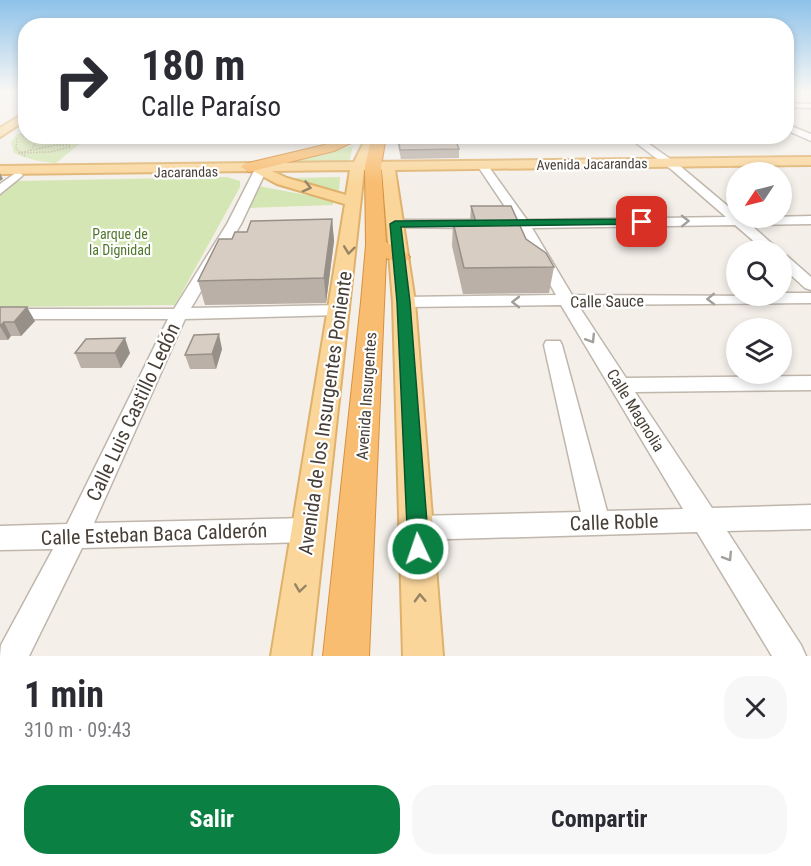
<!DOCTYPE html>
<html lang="es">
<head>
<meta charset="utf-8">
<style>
	:root { --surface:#fff; --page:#f7f7f7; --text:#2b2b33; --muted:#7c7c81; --accent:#0b8043 }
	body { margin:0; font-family:"Roboto Condensed",sans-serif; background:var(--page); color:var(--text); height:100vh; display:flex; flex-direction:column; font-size:22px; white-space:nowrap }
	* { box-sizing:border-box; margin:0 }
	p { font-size:20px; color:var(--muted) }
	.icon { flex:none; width:33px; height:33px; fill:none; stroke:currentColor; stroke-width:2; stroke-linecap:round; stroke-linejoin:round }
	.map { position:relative; height:656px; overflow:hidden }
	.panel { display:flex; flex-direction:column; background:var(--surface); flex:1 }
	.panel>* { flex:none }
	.guide { position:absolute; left:18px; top:18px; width:776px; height:126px; border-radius:24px; box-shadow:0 3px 9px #0003; background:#fff; color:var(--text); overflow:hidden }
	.needle { width:39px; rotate:235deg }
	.buttons { position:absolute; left:726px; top:162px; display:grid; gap:12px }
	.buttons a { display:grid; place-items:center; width:66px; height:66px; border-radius:50%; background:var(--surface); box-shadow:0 3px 9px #0003; font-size:30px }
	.pin { position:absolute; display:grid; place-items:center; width:51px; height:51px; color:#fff; margin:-26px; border-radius:12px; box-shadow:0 3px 9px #0006 }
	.me { position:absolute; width:66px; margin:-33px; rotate:357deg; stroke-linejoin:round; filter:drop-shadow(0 0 4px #0008) }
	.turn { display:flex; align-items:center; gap:21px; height:126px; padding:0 24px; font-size:27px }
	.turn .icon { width:78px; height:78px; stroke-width:2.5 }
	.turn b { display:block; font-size:42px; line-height:51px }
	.round { display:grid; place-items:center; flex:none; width:63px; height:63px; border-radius:24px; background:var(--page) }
	.summary { display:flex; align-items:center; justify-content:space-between; height:102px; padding:0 24px }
	h1 { font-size:36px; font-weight:700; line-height:45px }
	.cta { display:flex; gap:12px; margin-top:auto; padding:12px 24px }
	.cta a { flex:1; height:69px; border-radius:24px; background:var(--accent); color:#fff; font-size:24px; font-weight:700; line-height:69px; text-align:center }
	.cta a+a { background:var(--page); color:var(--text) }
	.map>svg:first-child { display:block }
</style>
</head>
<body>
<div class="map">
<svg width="811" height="656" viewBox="0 0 811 656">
	<rect width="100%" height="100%" fill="#f4efe9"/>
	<path fill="#d4e6b3" d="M25 130 26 136 88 137 56 163C41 162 28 159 14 153L11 142 16 135Z
		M353 146 349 163 293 162Z
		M227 177 240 181V187L175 305 0 307V195L16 181Z
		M340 177 339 191 290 178Z
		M258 186 333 200V205L250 208Z"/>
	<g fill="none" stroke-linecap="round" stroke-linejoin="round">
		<defs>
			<path id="minor" d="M786 103 811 104V108L786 107Z
				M786 124 811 134V141L786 130Z
				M627 136H638L680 166 736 213V218L811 216V224L751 225 779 250H764L735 225 532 228 572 295 782 296V293H811V303L578 305 626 378 811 376V390L635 392 712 508 811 505V529L727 531 801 645 806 656H772L697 532 417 540 408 536 404 528 408 520 417 516 581 512 544 345 546 341H560L562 345 607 511 683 509 561 305 404 307 396 302 404 297 556 295 518 228 509 227 507 224 514 220 477 165 478 163H486L527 220 726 217 672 170Z
				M260 168 266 171 241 224 191 308 340 305 346 306 349 310 346 314 340 315 185 319 94 523 307 518 316 522 320 530 316 538 307 542 82 548 29 656H0L1 645 53 549 0 550V526L67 524 168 319H0V309H174L227 224 254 171Z
				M17 172 23 175 21 177 0 194V184Z
				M395 220H477L484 224 477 228 390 227 388 224Z
				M782 255 787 256 811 277V290L805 288 782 267Z"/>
			<path id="major" d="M26 112V120L0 137V128Z
				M367 136H381L375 143 367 162 811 157V165L395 170 415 302 443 656H403L393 302 382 170H364L311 656H271L345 204 277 184 253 171 0 174V166L354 162ZM272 171 350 170 346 195 287 178Z"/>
			<path id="highway" d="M346 136H366L334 151 249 172 241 167 244 164 324 145Z
				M372 136H386L381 166 386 242 406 253 410 257 406 261 399 263 386 258 369 656H323L361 302 366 245 365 166Z"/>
		</defs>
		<use href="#minor" stroke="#bfb6ac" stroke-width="3"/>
		<use href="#major" stroke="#dfb16b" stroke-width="4"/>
		<use href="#highway" stroke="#d8903f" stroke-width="2"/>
		<path stroke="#c0b09d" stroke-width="1.5" stroke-dasharray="1.5 1.5" stroke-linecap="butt" d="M21 134 26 138 43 136
			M17 138 16 149 25 156
			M70 145H55L19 153 50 152 70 147
			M30 150 38 141 33 138"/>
		<use href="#minor" fill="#fff" fill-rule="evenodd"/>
		<use href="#major" fill="#fad69b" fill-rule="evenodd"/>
		<use href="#highway" fill="#f8bd70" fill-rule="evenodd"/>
	</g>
	<path fill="#bab0a7" d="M40 136H72L67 142 42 141Z
		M396 136H454L459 149V158L401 159Z
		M471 206 526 239 554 267 549 293 463 294 452 246 453 222H470Z
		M332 219 334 241 326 303 205 305 198 281 232 239 247 232Z
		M0 307 35 321 21 336H11L8 340H0Z
		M222 349 216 369H190L185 355Z
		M75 353H130L121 368H81Z"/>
	<path fill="#979088" d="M65 136H72L67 142Z
		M0 173 3 179 0 181Z
		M332 219 334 241 326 303 324 278Z
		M27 307 35 321 21 336 14 322Z
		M4 322 11 336 8 340 0 326Z
		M219 334 222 349 216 369 212 354Z
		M125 338 130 353 121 368 115 353Z"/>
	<path fill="#d8cdc2" stroke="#979088" stroke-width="1.5" d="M398 136H454L459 149 400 150Z
		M471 206H511L526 239 546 253 554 267 464 268 453 222H476Z
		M332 219 324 278 198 281 219 239H232L235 232H247L251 221Z
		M0 307H27L14 322H4L0 326Z
		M219 334 212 354 185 355 194 335Z
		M125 338 115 353H75L86 339Z"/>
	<defs><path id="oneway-chevron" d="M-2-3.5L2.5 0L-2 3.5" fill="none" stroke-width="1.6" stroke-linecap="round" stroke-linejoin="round" transform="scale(1.5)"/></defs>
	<g stroke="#988364">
		<use href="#oneway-chevron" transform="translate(307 187) rotate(15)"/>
		<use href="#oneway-chevron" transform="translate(349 250) rotate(97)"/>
		<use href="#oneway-chevron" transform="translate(300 588) rotate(98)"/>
		<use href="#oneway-chevron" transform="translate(420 598) rotate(-92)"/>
	</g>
	<g stroke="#a39f9b">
		<use href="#oneway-chevron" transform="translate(685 221) rotate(-1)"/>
		<use href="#oneway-chevron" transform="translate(711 299) rotate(179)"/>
		<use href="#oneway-chevron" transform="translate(516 302) rotate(180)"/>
		<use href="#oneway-chevron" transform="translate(591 339) rotate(58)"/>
		<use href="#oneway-chevron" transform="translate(728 557) rotate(58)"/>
	</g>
	<linearGradient id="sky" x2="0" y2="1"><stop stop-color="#8ec2ea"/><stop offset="0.5" stop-color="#faf8f5"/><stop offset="1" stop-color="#faf8f5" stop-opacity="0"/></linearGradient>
	<rect width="811" height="184" fill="url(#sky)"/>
	<path fill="#0b8043" stroke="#07532c" stroke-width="1.5" d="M642 219 647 222 646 224 401 227 410 302 429 549 426 556 418 559 411 556 408 549 397 302 390 224 395 221Z"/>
	<g text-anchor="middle" stroke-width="4.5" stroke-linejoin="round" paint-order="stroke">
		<g font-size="14" fill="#473f37" stroke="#fff">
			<text transform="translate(592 164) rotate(-1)" y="5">Avenida Jacarandas</text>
			<text transform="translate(186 172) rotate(-1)" y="5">Jacarandas</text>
		</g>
		<g font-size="14" fill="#50772c" stroke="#fff">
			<text x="120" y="239">Parque de<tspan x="120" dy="16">la Dignidad</tspan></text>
		</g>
		<g font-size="16" fill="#473f37" stroke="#fff">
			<text transform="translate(607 301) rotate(-1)" y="6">Calle Sauce</text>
			<text transform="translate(366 396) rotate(-86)" y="6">Avenida Insurgentes</text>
			<text transform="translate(636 410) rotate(58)" y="6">Calle Magnolia</text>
		</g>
		<g font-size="20" fill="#473f37" stroke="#fff">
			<text transform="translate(133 412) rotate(-65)" y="7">Calle Luis Castillo Ledón</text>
			<text transform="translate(325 413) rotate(-82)" y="7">Avenida de los Insurgentes Poniente</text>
			<text transform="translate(614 522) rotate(-2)" y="7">Calle Roble</text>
			<text transform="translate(154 534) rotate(-2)" y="7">Calle Esteban Baca Calderón</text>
		</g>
	</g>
</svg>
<div class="buttons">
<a><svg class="needle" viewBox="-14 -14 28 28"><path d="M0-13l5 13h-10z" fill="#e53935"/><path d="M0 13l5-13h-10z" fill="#7c7c81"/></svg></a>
<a><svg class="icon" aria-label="search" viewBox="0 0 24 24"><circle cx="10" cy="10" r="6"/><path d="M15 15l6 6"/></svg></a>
<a><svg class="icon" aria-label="layers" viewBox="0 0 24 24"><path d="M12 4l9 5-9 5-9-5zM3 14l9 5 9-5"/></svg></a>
</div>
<div class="pin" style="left:642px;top:222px;background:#d93025"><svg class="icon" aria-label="arrive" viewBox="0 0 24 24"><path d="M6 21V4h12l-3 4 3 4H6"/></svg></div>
<svg class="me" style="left:418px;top:549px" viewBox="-20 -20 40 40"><circle r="17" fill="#0b8043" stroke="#fff" stroke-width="3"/><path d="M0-11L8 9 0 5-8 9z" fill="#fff"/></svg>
<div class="guide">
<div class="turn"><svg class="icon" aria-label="right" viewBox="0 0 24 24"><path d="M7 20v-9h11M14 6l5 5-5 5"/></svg><div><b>180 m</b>Calle Paraíso</div></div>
</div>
</div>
<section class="panel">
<div class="summary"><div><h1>1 min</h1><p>310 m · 09:43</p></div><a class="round"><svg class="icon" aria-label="close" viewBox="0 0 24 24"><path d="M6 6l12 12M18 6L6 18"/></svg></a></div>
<div class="cta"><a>Salir</a><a>Compartir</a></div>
</section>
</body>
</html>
